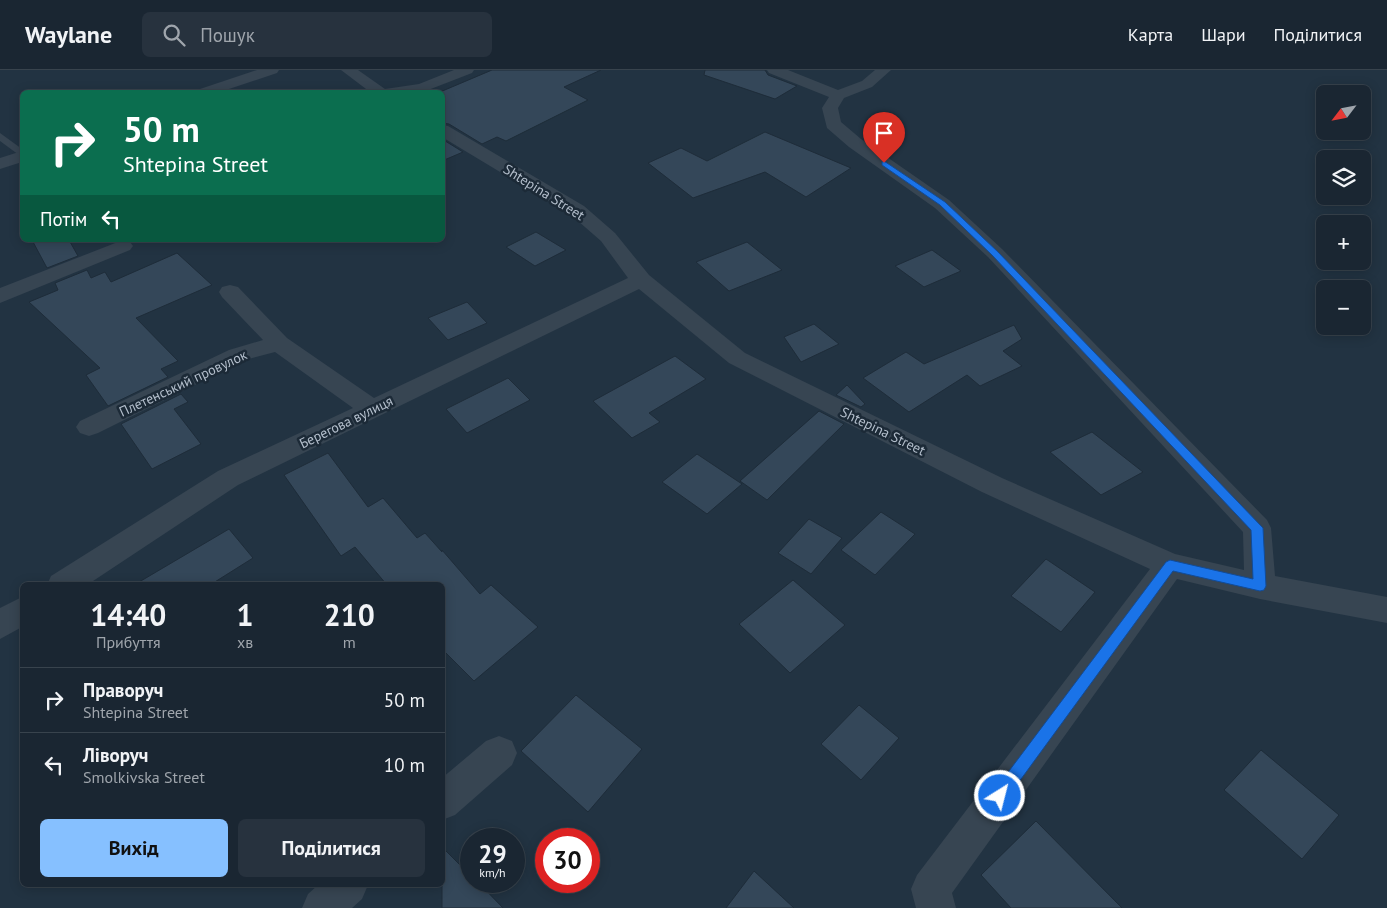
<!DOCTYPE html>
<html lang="uk">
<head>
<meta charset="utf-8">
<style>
	:root { --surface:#1a2632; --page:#27323e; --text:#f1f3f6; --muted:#9fa5ac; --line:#38434d; --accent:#86c0ff }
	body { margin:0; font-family:"PT Sans",sans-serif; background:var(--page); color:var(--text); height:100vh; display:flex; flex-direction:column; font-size:19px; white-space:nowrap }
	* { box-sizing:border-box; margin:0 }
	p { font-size:16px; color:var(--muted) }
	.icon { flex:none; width:28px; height:28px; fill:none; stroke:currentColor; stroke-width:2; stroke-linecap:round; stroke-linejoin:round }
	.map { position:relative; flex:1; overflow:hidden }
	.side { position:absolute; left:20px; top:512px; width:425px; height:305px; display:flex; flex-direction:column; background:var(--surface); border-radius:8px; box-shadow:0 2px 12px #0003,0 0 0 1px var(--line) }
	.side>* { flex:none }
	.top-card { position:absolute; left:20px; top:20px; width:425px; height:152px; border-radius:8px; box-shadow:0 2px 12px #0003,0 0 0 1px var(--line); background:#0b6e4f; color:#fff; overflow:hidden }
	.needle { width:32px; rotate:238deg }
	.tools { position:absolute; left:1316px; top:15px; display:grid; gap:10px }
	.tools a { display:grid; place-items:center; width:55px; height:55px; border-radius:8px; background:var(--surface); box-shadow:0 2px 12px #0003,0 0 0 1px var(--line); font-size:25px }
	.speed { position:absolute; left:460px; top:758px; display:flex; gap:10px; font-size:25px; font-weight:700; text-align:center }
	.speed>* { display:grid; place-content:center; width:65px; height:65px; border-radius:50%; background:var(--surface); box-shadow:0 2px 12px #0003,0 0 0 1px var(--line); line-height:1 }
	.speed small { font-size:12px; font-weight:400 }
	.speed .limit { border:8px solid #d22; background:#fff; color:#111 }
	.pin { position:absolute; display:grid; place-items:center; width:42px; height:42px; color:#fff; margin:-51px -21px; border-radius:50% 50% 50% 0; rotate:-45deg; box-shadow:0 0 5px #0007 }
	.pin .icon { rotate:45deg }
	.me { position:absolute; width:55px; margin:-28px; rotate:36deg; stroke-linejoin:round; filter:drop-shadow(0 0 4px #0008) }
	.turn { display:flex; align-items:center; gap:18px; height:105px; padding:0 20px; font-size:22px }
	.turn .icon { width:65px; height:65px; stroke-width:2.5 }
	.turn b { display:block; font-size:35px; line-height:42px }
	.then { display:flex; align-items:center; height:48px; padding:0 20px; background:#0003; gap:10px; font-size:19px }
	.eta { display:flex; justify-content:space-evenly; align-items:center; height:85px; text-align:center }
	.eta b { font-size:30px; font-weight:700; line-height:35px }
	.action { display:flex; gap:10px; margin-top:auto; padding:10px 20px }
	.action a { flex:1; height:58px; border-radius:8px; background:var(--accent); color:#111; font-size:20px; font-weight:700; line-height:58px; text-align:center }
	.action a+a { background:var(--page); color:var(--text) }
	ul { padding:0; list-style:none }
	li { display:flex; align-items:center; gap:15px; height:65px; padding:0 20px; border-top:1px solid var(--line) }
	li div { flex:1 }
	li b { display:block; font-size:19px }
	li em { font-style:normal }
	header { display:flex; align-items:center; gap:30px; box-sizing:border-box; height:70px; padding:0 25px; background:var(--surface); border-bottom:1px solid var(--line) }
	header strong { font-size:24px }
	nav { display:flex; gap:28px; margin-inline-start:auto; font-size:18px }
	.search { width:350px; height:45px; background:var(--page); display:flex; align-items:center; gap:12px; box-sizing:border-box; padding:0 18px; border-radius:8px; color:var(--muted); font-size:19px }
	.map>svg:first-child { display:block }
</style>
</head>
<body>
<header>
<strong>Waylane</strong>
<div class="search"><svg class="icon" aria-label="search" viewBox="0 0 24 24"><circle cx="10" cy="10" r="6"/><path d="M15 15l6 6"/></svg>Пошук</div>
<nav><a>Карта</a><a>Шари</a><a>Поділитися</a></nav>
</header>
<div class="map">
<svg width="1387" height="838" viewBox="0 0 1387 838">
	<rect width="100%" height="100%" fill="#223342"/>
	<path fill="#344759" stroke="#1e2c39" d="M492 0H601L564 17 588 30 506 71 497 67 482 74 449 54 442 53V22H440Z
		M705 0H765L768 5 797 16 775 29 704 5Z
		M765 62 851 98 806 127 765 102 693 128 648 93 681 78 707 91Z
		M442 69 463 82 442 91Z
		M536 162 566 180 535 196 506 177Z
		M32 170H69L78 186 47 198Z
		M747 172 782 200 729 221 696 192Z
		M932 180 961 201 924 217 895 196Z
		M177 183 212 215 136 248 178 291 161 299 168 307 108 336 86 305 100 298 29 232 58 220 55 213 87 200 91 208 105 202 111 212Z
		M467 232 487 253 448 270 428 248Z
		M814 254 839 274 801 292 784 267Z
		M1014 255 1022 269 1003 281 1022 296 980 316 967 305 909 342 863 308 906 282 924 294Z
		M675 286 706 309 649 343 660 352 632 368 593 331Z
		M508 308 530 330 467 363 446 339Z
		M847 315 865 334 861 337 836 325Z
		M181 324 188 332 174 339 201 374 152 399 121 354Z
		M819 341 844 354 767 430 740 411Z
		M1092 362 1143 402 1101 425 1050 382Z
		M328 383 368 437 383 428 417 468 425 463 442 482V480L480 524 491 515 538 557 474 611 442 579V515H387L355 477 341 486 284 405Z
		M697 384 742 414 707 444 662 412Z
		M881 442 915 464 875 505 841 480Z
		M809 449 842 468 811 504 778 483Z
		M229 459 253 488 210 515H134Z
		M1046 489 1095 522 1061 562 1011 526Z
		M793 510 845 555 790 603 739 554Z
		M576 625 642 679 588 742 521 681Z
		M859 635 899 668 861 710 821 674Z
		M1261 680 1339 745 1302 789 1224 720Z
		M1036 751 1122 838H1011L981 805Z
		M442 777 471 806V811H477L503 838H442Z
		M754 801 794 838H726Z"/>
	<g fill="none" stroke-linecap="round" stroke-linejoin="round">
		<path fill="#374552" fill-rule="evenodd" d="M0 63 22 79V86L19 85 0 71Z"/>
		<path fill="#374552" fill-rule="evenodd" d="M257 0H279L277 3 220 22H198L200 19Z
			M341 0H358L385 19 419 14 454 0H474L472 3 423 22H370Z
			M767 0H788L838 20 862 11 875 0H891L872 17 844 28 838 38 841 52 861 69 949 130 1002 179 1267 450 1271 458 1275 506 1387 527V553L1260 529 1177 509 952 823 956 838H916L911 819 917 805 1150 499 982 422 729 293 639 219 238 415 87 515H47L51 506 218 401 353 338 275 282 245 290 98 363 89 366 80 363 76 357 80 351 229 280 263 270 222 227 219 222 222 217 230 215 238 217 287 268 374 328 628 208 601 171 570 144 442 67V55L448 56 584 136 615 163 649 205 745 283 1002 408 1175 484 1244 500 1243 462 988 187 935 138 849 77 827 58 822 38 829 27 769 3Z
			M22 81V92L0 99V88Z
			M123 170 130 172 133 176 130 180 0 233V218Z
			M22 527V557L0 569V538Z
			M499 666 512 671 517 683 512 695 455 745 442 750V708L486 671Z
			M318 815H368L362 829 352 838H302L308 824Z"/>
	</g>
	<path fill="#1a73e8" stroke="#114b97" d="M884 91 945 132 998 182 1263 458 1266 516 1264 520 1260 521 1173 501 1005 731 1000 734 994 731 992 726 994 721 1166 492 1170 490 1253 509 1251 460 992 185 940 135 882 95V92Z"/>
	<g text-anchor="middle" stroke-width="5" stroke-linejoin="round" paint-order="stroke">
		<g font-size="14" fill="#b4bfcc" stroke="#1c2a37">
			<text transform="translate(544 122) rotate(32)" y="5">Shtepina Street</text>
			<text transform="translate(183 313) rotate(-25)" y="5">Плетенський провулок</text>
			<text transform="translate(346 352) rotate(-26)" y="5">Берегова вулиця</text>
			<text transform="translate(883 361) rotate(26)" y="5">Shtepina Street</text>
		</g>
	</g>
</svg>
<div class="tools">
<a><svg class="needle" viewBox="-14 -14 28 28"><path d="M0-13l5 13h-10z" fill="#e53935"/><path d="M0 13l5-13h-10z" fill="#9fa5ac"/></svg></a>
<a><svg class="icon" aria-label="layers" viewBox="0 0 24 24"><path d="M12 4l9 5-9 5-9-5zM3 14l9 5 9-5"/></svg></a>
<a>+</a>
<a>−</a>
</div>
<div class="speed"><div>29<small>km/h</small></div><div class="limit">30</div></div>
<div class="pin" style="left:884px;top:93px;background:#d93025"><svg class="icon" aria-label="arrive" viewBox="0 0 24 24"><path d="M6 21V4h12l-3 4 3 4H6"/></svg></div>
<svg class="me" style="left:1000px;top:726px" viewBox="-20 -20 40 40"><circle r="17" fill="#1a73e8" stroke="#fff" stroke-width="3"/><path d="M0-11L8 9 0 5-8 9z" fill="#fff"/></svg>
<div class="top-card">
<div class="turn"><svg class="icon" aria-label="right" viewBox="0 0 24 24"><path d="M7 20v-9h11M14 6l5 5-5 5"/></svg><div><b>50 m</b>Shtepina Street</div></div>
<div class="then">Потім<svg class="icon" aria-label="left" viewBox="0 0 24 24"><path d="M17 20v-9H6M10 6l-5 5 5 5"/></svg></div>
</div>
<section class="side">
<div class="eta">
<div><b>14:40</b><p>Прибуття</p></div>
<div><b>1</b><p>хв</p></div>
<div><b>210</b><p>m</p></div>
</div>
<ul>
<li><svg class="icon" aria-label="right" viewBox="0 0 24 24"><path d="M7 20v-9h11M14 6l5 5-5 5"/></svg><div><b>Праворуч</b><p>Shtepina Street</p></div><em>50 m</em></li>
<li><svg class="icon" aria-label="left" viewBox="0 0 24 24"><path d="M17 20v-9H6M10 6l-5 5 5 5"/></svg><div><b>Ліворуч</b><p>Smolkivska Street</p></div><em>10 m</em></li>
</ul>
<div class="action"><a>Вихід</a><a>Поділитися</a></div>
</section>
</div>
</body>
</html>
